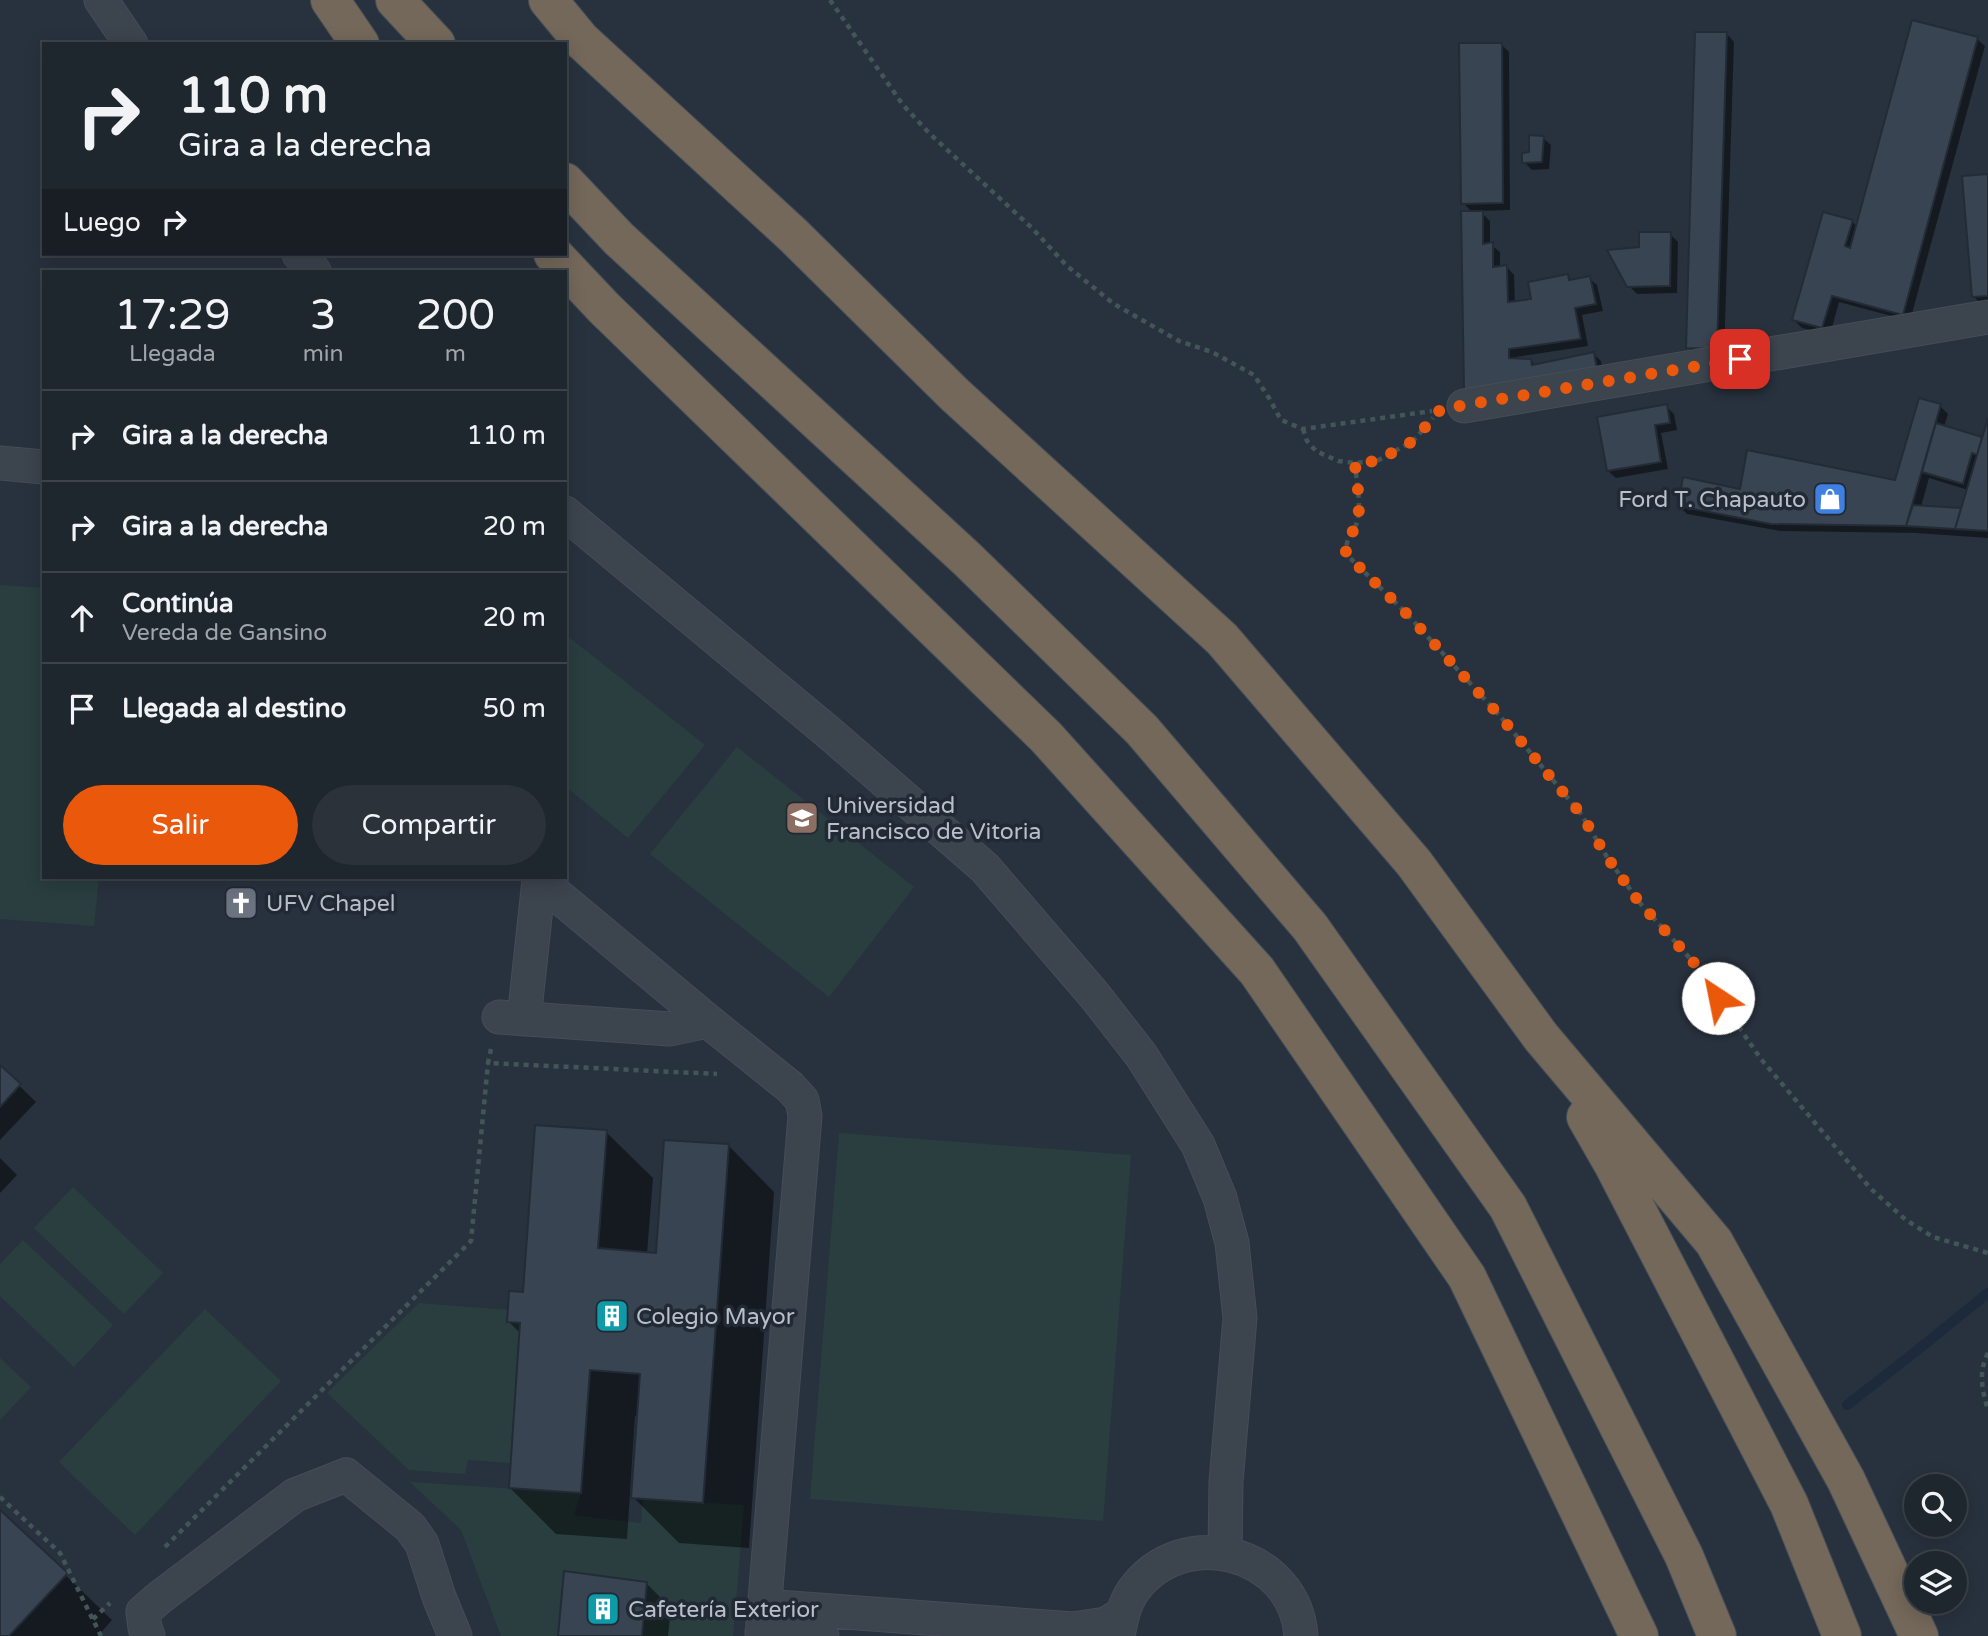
<!DOCTYPE html>
<html lang="es">
<head>
<meta charset="utf-8">
<style>
	:root { --surface:#1e262e; --page:#2b323a; --text:#f1f3f6; --muted:#a1a5aa; --line:#3c434a; --accent:#ea580c }
	body { margin:0; font-family:"Varela Round",sans-serif; background:var(--page); color:var(--text); height:100vh; display:flex; flex-direction:column; font-size:26px; white-space:nowrap }
	* { box-sizing:border-box; margin:0 }
	p { font-size:23px; color:var(--muted) }
	.icon { flex:none; width:38px; height:38px; fill:none; stroke:currentColor; stroke-width:2; stroke-linecap:round; stroke-linejoin:round }
	.map { position:relative; flex:1; overflow:hidden }
	.panel { position:absolute; left:42px; top:270px; width:525px; height:609px; display:flex; flex-direction:column; background:var(--surface); border-radius:0px; box-shadow:0 4px 18px #0003,0 0 0 2px var(--line) }
	.panel>* { flex:none }
	.top-card { position:absolute; left:42px; top:42px; width:525px; height:214px; border-radius:0px; box-shadow:0 4px 18px #0003,0 0 0 2px var(--line); background:#1e262e; color:var(--text); overflow:hidden }
	.fabs { position:absolute; left:1904px; top:1474px; display:grid; gap:14px }
	.fabs a { display:grid; place-items:center; width:63px; height:63px; border-radius:50%; background:var(--surface); box-shadow:0 4px 18px #0003,0 0 0 2px var(--line); font-size:35px }
	.pin { position:absolute; display:grid; place-items:center; width:60px; height:60px; color:#fff; margin:-30px; border-radius:14px; box-shadow:0 4px 10px #0006 }
	.me { position:absolute; width:77px; margin:-38px; rotate:326deg; stroke-linejoin:round; filter:drop-shadow(0 0 5px #0008) }
	.turn { display:flex; align-items:center; gap:24px; height:147px; padding:0 21px; font-size:32px }
	.turn .icon { width:91px; height:91px; stroke-width:2.5 }
	.turn b { display:block; font-size:49px; line-height:60px }
	.then { display:flex; align-items:center; height:66px; padding:0 21px; background:#0003; gap:14px; font-size:26px }
	.eta { display:flex; justify-content:space-evenly; align-items:center; height:119px; text-align:center }
	.eta b { font-size:42px; font-weight:600; line-height:49px }
	.button { display:flex; gap:14px; margin-top:auto; padding:14px 21px }
	.button a { flex:1; height:80px; border-radius:42px; background:var(--accent); color:#fff; font-size:28px; font-weight:600; line-height:80px; text-align:center }
	.button a+a { background:var(--page); color:var(--text) }
	ul { padding:0; list-style:none }
	li { display:flex; align-items:center; gap:21px; height:91px; padding:0 21px; border-top:2px solid var(--line) }
	li div { flex:1 }
	li b { display:block; font-size:26px }
	li em { font-style:normal }
	.map>svg:first-child { display:block }
</style>
</head>
<body>
<div class="map">
<svg width="1988" height="1636" viewBox="0 0 1988 1636">
	<rect width="100%" height="100%" fill="#28323e"/>
	<path fill="#2a3e3f" d="M0 585 44 588V877H99L94 926 0 919Z
		M565 634 705 745 628 838 565 786Z
		M737 747 914 887 829 997 650 854Z
		M839 1133 1131 1155 1103 1521 810 1499Z
		M73 1187 163 1273 124 1314 34 1228Z
		M23 1240 113 1325 74 1367 0 1296V1264Z
		M419 1303 508 1310 507 1322 520 1323 510 1463 468 1460 465 1474 409 1470 327 1393Z
		M205 1309 281 1381 135 1535 59 1462Z
		M0 1358 31 1387 0 1420Z
		M410 1482 581 1493 574 1515 641 1523 643 1499 744 1505 733 1636H501L461 1530Z"/>
	<path fill="#0007" fill-rule="evenodd" d="M1727 34 1734 42 1724 356 1696 355 1688 347Z
		M1977 39 1985 46 1910 321 1839 302 1830 335 1802 328 1794 320 1852 221 1857 227Z
		M1501 44 1509 52 1510 210 1480 211 1490 221V244L1500 252V268L1507 267 1514 275 1515 303 1533 300 1568 276 1573 281 1589 278 1597 285 1603 311 1582 315 1588 346 1516 357V360H1531L1536 366 1594 354 1601 361 1604 377 1518 395 1473 213 1463 203Z
		M1543 138 1551 145 1549 169 1532 170 1524 162Z
		M1988 176V304H1981L1973 296Z
		M1670 234 1678 242 1677 293 1637 294 1629 286 1641 249Z
		M1666 406 1674 414 1677 430 1661 433 1668 469 1616 478 1608 471Z
		M1940 406 1948 414 1944 427 1984 439 1988 424V538L1915 533 1780 531 1687 514 1679 506 1741 491 1896 482ZM1929 478 1968 490 1962 510 1921 507Z
		M0 1067 36 1102 0 1140Z
		M606 1132 653 1178 647 1254H657L728 1145 774 1192 749 1548 679 1543 633 1497 639 1416H635L627 1539 556 1534 510 1488 521 1334 508 1321 524 1294Z
		M0 1158 17 1175 0 1193Z
		M0 1512 112 1620 98 1636H0Z
		M646 1583 671 1608 668 1636H560Z"/>
	<g fill="none" stroke-linecap="round" stroke-linejoin="round">
		<path stroke="#1c2a3b" stroke-width="10" d="M1847 1405 1915 1352 1988 1293"/>
	</g>
	<path fill="#384452" stroke="#232b36" stroke-width="2" d="M1912 20 1978 37 1903 315 1832 296 1822 328 1792 320 1823 212 1853 220 1845 246 1850 248Z
		M1695 32H1727L1717 349 1686 348Z
		M1459 43H1502L1503 203 1461 204Z
		M1529 135 1544 136 1542 162 1522 163V153L1529 152Z
		M1988 174V296L1972 297 1962 176Z
		M1461 211H1483V244L1493 242V267L1507 265 1508 302 1531 299 1528 282 1568 274 1569 280 1590 276 1596 304 1575 308 1581 339 1509 349V358L1531 359 1532 365 1594 352 1597 369 1464 391Z
		M1639 232H1671L1670 286 1627 287 1607 250 1639 247Z
		M1919 398 1941 404 1906 526 1771 524 1678 506 1683 477 1740 489 1747 450 1895 480Z
		M1667 404 1670 423 1655 425 1661 462 1607 471 1597 417Z
		M1988 418V531L1955 529Z
		M1936 423 1982 437 1977 455 1972 453 1963 484 1922 472Z
		M1913 505 1961 508 1955 529 1906 526Z
		M0 1065 21 1084 0 1107Z
		M535 1125 607 1130 598 1248 656 1253 664 1140 729 1144 703 1503 631 1498 640 1374 590 1370 581 1493 509 1488 520 1323 507 1322 509 1291 523 1292Z
		M0 1510 68 1573 9 1636H0Z
		M564 1571 647 1582 642 1636H558Z"/>
	<g fill="none" stroke-linecap="round" stroke-linejoin="round">
		<defs>
			<path id="minor" d="M101 0 131 44
				M299 254 314 271
				M1464 406 1988 317
				M0 463 44 467
				M565 513 827 731 985 868 1095 996 1141 1055 1198 1145 1220 1198 1232 1243 1240 1318 1226 1482 1225 1552
				M499 1017 670 1029 708 1021 790 1087 802 1100 805 1116 762 1636
				M524 1019 539 880 708 1021
				M764 1606 1073 1629 1106 1624 1122 1614
				M762 1632 822 1636
				M148 1636 145 1628 143 1612 159 1598 295 1495 346 1475 410 1527 422 1544 439 1597 455 1636
				M1118 1636C1121 1620 1124 1604 1133 1591 1182 1522 1295 1551 1301 1636"/>
			<path id="highway" d="M330 0 360 44
				M395 0 436 44
				M548 0 581 40 793 235 954 394 1222 639 1414 863 1541 1037 1714 1242 1846 1480 1919 1636
				M565 182 619 239 967 559 1142 730 1310 927 1508 1207 1684 1556 1717 1636
				M553 254 604 308 1046 737 1257 971 1467 1277 1639 1636
				M1586 1117 1613 1164 1789 1504 1842 1636"/>
		</defs>
		<use href="#minor" stroke="#454d58" stroke-width="35"/>
		<use href="#highway" stroke="#474f59" stroke-width="40"/>
		<path stroke="#435657" stroke-width="4.5" stroke-dasharray="5 5" stroke-linecap="butt" d="M830 0 903 105 930 134 1032 228 1067 266 1114 304 1179 341 1212 352 1254 375 1269 398 1281 420 1303 429 1432 411
			M1303 429 1307 441 1316 451 1338 461 1355 463 1377 461 1413 441 1433 418
			M1355 463C1356 480 1362 506 1357 522 1353 535 1345 538 1346 554L1407 614 1500 716 1543 768 1581 814 1607 857 1639 902 1696 965 1761 1059 1871 1189 1906 1220 1933 1237 1988 1253
			M491 1049 488 1063 717 1074
			M1988 1353C1978 1373 1982 1389 1988 1410
			M0 1497 60 1553 101 1636
			M165 1547 471 1241 488 1063
			M93 1619 110 1603"/>
		<use href="#minor" stroke="#3c444e" stroke-width="33"/>
		<use href="#highway" stroke="#73685a" stroke-width="38"/>
	</g>
	<g fill="none" stroke-linecap="round" stroke-linejoin="round">
		<path stroke="#ea580c" stroke-width="12" stroke-dasharray="0 21.6" d="M1718 998 1696 965 1639 902 1607 857 1581 814 1543 768 1500 716 1407 614 1346 554C1345 538 1353 535 1357 522 1362 506 1356 480 1355 463L1377 461 1413 441 1441 409 1740 359"/>
	</g>
	<defs>
		<symbol id="shop-square" viewBox="-11 -11 22 22"><rect x="-9" y="-9" width="18" height="18" rx="4" fill="#3f7fe0" stroke="#212934"/><path d="M-5-2.5h2.3a2.7 3.5 0 0 1 5.4 0H5L5.5 6h-11ZM-1.5-2.5h3a1.5 2.3 0 0 0-3 0Z" fill="#fff"/></symbol>
		<symbol id="university-square" viewBox="-11 -11 22 22"><rect x="-9" y="-9" width="18" height="18" rx="4" fill="#8d6e63" stroke="#212934"/><path d="M0-5L7-2L0 1L-7-2ZM-4 1L0 2.5L4 1V4Q0 6-4 4Z" fill="#fff"/></symbol>
		<symbol id="church-square" viewBox="-11 -11 22 22"><rect x="-9" y="-9" width="18" height="18" rx="4" fill="#6b7280" stroke="#212934"/><path d="M-1.2-6h2.4v3.5h3.3v2.4h-3.3V6h-2.4V-.1h-3.3v-2.4h3.3Z" fill="#fff"/></symbol>
		<symbol id="building-square" viewBox="-11 -11 22 22"><rect x="-9" y="-9" width="18" height="18" rx="4" fill="#0f9aa8" stroke="#212934"/><path d="M-4-6H4V6H1V3H-1V6H-4ZM-2.5-4.3h1.7v1.8h-1.7ZM.8-4.3h1.7v1.8H.8ZM-2.5-1h1.7V.8h-1.7ZM.8-1h1.7V.8H.8Z" fill="#fff"/></symbol>
	</defs>
	<g fill-rule="evenodd">
		<use href="#shop-square" x="1811" y="480" width="38" height="38"/>
		<use href="#university-square" x="783" y="799" width="38" height="38"/>
		<use href="#church-square" x="222" y="884" width="38" height="38"/>
		<use href="#building-square" x="593" y="1297" width="38" height="38"/>
		<use href="#building-square" x="584" y="1590" width="38" height="38"/>
	</g>
	<g text-anchor="middle" stroke-width="7" stroke-linejoin="round" paint-order="stroke">
		<g font-size="23" fill="#b8bfc9" stroke="#212934" text-anchor="start">
			<text x="1806" y="507" text-anchor="end">Ford T. Chapauto</text>
			<text x="826" y="813">Universidad<tspan x="826" dy="26">Francisco de Vitoria</tspan></text>
			<text x="266" y="911">UFV Chapel</text>
			<text x="636" y="1324">Colegio Mayor</text>
			<text x="628" y="1617">Cafetería Exterior</text>
		</g>
	</g>
</svg>
<div class="fabs">
<a><svg class="icon" aria-label="search" viewBox="0 0 24 24"><circle cx="10" cy="10" r="6"/><path d="M15 15l6 6"/></svg></a>
<a><svg class="icon" aria-label="layers" viewBox="0 0 24 24"><path d="M12 4l9 5-9 5-9-5zM3 14l9 5 9-5"/></svg></a>
</div>
<div class="pin" style="left:1740px;top:359px;background:#d93025"><svg class="icon" aria-label="arrive" viewBox="0 0 24 24"><path d="M6 21V4h12l-3 4 3 4H6"/></svg></div>
<svg class="me" style="left:1718px;top:998px" viewBox="-20 -20 40 40"><circle r="19" fill="#fff"/><path d="M0-13L10 11 0 6-10 11z" fill="#ea580c"/></svg>
<div class="top-card">
<div class="turn"><svg class="icon" aria-label="right" viewBox="0 0 24 24"><path d="M7 20v-9h11M14 6l5 5-5 5"/></svg><div><b>110 m</b>Gira a la derecha</div></div>
<div class="then">Luego<svg class="icon" aria-label="right" viewBox="0 0 24 24"><path d="M7 20v-9h11M14 6l5 5-5 5"/></svg></div>
</div>
<section class="panel">
<div class="eta">
<div><b>17:29</b><p>Llegada</p></div>
<div><b>3</b><p>min</p></div>
<div><b>200</b><p>m</p></div>
</div>
<ul>
<li><svg class="icon" aria-label="right" viewBox="0 0 24 24"><path d="M7 20v-9h11M14 6l5 5-5 5"/></svg><div><b>Gira a la derecha</b></div><em>110 m</em></li>
<li><svg class="icon" aria-label="right" viewBox="0 0 24 24"><path d="M7 20v-9h11M14 6l5 5-5 5"/></svg><div><b>Gira a la derecha</b></div><em>20 m</em></li>
<li><svg class="icon" aria-label="ahead" viewBox="0 0 24 24"><path d="M12 20V5M6 11l6-6 6 6"/></svg><div><b>Continúa</b><p>Vereda de Gansino</p></div><em>20 m</em></li>
<li><svg class="icon" aria-label="arrive" viewBox="0 0 24 24"><path d="M6 21V4h12l-3 4 3 4H6"/></svg><div><b>Llegada al destino</b></div><em>50 m</em></li>
</ul>
<div class="button"><a>Salir</a><a>Compartir</a></div>
</section>
</div>
</body>
</html>
